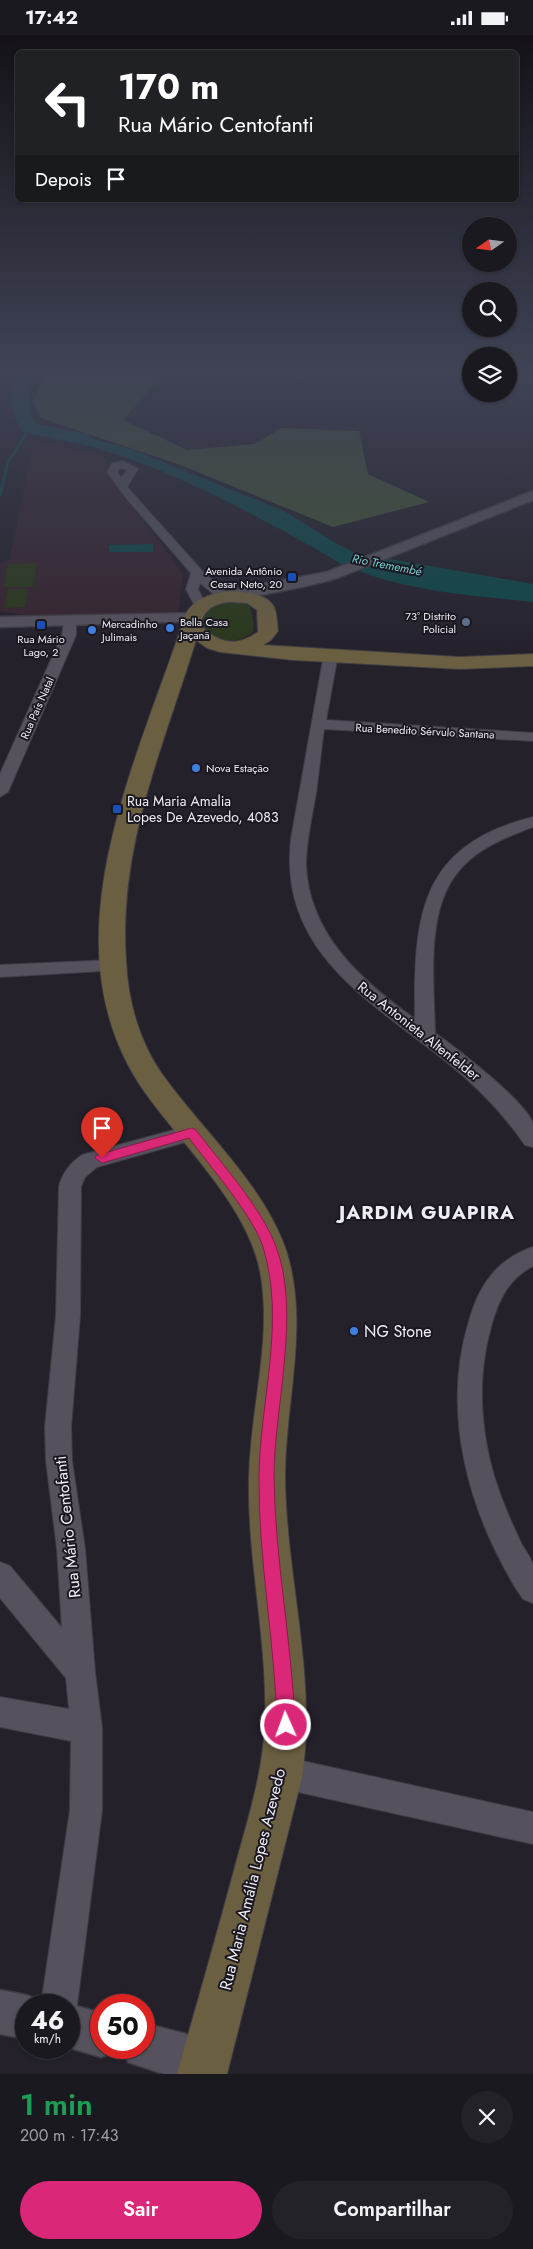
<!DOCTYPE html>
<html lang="pt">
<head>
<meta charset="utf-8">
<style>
	:root { --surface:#1b1920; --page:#242229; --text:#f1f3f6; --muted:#a0a0a5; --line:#39383e; --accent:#db2777 }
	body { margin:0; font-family:Jost,sans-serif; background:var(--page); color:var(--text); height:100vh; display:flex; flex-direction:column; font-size:19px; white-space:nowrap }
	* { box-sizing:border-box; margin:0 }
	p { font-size:16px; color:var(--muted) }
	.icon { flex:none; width:28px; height:28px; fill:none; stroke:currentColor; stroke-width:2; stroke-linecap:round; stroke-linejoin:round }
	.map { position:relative; height:2039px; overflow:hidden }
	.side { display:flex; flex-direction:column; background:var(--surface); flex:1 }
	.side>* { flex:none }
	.banner { position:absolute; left:15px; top:15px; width:504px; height:152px; border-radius:8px; box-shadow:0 1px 4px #0004,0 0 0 1px var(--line); background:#202124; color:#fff; overflow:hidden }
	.needle { width:32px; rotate:256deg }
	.fabs { position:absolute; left:462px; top:182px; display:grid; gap:10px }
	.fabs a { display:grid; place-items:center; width:55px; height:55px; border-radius:50%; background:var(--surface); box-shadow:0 1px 4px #0004,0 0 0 1px var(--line); font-size:25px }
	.speed { position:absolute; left:15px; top:1959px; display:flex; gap:10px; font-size:25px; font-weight:700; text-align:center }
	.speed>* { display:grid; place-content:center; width:65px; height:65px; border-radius:50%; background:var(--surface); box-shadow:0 1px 4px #0004,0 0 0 1px var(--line); line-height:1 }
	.speed small { font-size:12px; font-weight:400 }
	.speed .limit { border:8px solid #d22; background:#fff; color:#111 }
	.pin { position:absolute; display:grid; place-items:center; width:42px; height:42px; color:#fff; margin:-51px -21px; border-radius:50% 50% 50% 0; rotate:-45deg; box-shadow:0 0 5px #0007 }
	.pin .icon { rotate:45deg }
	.me { position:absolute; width:55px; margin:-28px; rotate:358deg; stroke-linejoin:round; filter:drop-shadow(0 0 4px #0008) }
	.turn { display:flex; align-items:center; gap:18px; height:105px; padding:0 20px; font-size:22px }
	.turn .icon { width:65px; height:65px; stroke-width:2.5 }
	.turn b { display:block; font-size:35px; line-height:42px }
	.then { display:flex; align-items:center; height:48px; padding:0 20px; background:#0003; gap:10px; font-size:19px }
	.round { display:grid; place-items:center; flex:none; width:52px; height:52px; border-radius:26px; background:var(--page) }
	.headline { display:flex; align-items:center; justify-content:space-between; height:85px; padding:0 20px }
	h1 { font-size:30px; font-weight:600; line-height:38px; color:#1e9e55 }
	.button { display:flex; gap:10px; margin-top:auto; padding:10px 20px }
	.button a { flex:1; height:58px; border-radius:30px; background:var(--accent); color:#fff; font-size:20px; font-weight:600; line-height:58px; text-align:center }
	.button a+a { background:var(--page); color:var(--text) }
	.status { display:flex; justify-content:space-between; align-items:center; height:35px; padding:0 25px; background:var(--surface); direction:ltr }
	.status svg { height:14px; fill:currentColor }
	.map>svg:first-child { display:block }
</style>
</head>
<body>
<div class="status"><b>17:42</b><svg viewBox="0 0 49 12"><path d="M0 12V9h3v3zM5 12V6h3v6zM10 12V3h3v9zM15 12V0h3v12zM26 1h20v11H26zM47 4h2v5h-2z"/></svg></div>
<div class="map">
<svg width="533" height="2039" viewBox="0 0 533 2039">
	<rect width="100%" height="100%" fill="#24212b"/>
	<path fill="#35242e" d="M51 410 104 420 109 442 183 538 178 580 40 581 0 577V528L10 524 32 414 40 411Z"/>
	<path fill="#2a381b" d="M37 528 33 552H3L8 529Z
		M8 554H28L25 572 4 573Z
		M242 567 250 571 254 590 253 597C234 612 214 607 201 587L208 571 217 568Z"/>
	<path fill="#435434" d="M46 336H303V342L162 341 123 385 187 415 255 409 281 393 359 396 368 439 429 467 333 492 178 429 41 383 33 368Z"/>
	<path fill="#0d4748" d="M31 387 131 414 284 476 358 522 416 539 533 559V567C485 562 433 558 386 545 346 534 310 510 274 491 198 450 116 410 29 399Z
		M153 509V517H109V510Z"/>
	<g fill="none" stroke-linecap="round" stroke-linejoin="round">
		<path stroke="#0d4748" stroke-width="3" d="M0 460 8 427 30 393"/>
		<path fill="#0d4748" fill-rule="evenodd" d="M20 336H37L29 348 31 382 36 389 88 399 91 403 88 407 81 409 23 397C10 378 5 356 20 336Z
			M333 507 356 518 533 549V563L341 529 325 519 322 514 325 509Z"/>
		<defs>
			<path id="minor" d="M509 339 533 343V349L509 345Z
				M123 426 138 434 127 452 205 539 229 559 231 562 229 565H221L200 548 198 554 206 570 204 573H196L186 554 191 538 127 464 107 437 112 428ZM120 433 127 435 121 443 117 437Z
				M70 583 76 587V600L8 757 0 762V739L62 600 64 587Z
				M331 615 338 619 326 685 533 698V706L324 694C321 715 319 737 316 758 312 782 306 806 306 830 309 900 362 946 415 984 414 882 418 811 533 782V792C506 802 476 814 458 837 425 876 434 950 435 998 455 1012 527 1067 533 1089 533 1095 533 1105 533 1112L525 1110C502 1077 476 1050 444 1025 369 965 278 916 291 804L321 636 324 619Z
				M112 925 119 927 121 931 119 935 0 942V930Z
				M192 1090 200 1093 203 1098 200 1103 97 1132 85 1142 81 1151 80 1281 71 1392 72 1426 85 1514 95 1637 102 1693V1775L77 1970 72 1983 69 1984V1970H41L70 1775 71 1706 0 1692V1662L69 1674 66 1643 0 1563V1527L10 1531 62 1593 57 1514 46 1426 45 1392 56 1281 59 1151C63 1137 70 1128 82 1120Z
				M533 1212V1231C508 1244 498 1266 491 1292 475 1348 481 1410 502 1464 508 1480 515 1495 522 1510 526 1516 531 1523 533 1530 533 1541 533 1556 533 1568L523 1564 517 1555C468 1475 441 1377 469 1286 479 1250 497 1224 533 1212Z
				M280 1721 533 1777V1809L280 1753 269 1748 264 1737 269 1726Z"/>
			<path id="tertiary" d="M533 456V465L337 543C302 554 264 558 228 567L220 562 222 559 241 553 327 537Z
				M194 578 202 583 200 586 0 592V582Z
				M0 1955 26 1960 42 1966 43 1970H26V2004L0 1999Z
				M69 1969 101 1978V2012H118L117 2016 101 2022 67 2012H69V1970H66Z
				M144 1988 205 2004 221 2011 228 2027 223 2039H164L128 2027 122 2012H144Z"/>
			<path id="secondary" d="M229 556C243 557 267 558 274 572 277 578 277 589 278 596L271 605 263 610 460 622 533 619V631L460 634 293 625 220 617 207 613 196 605C163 713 118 811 126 926 128 966 139 1006 162 1039 202 1095 264 1150 286 1215 310 1289 285 1367 285 1442 286 1543 317 1641 302 1742L227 2039H177C196 1972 215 1906 233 1839 246 1790 263 1740 265 1688 268 1606 247 1525 249 1443 250 1374 273 1304 260 1236 247 1170 182 1110 144 1056 42 909 138 727 186 578 197 562 211 559 229 556ZM229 567 247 568 257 575 258 597C235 613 219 608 200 590 205 574 213 569 229 567Z"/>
		</defs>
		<use href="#minor" stroke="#3f3d44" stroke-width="2"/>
		<use href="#tertiary" stroke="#3f3d44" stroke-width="3"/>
		<use href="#secondary" stroke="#3f3d44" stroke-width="2"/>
		<use href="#minor" fill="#56525d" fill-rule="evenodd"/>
		<use href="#tertiary" fill="#56525d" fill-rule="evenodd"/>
		<use href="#secondary" fill="#6b5f41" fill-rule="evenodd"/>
	</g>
	<linearGradient id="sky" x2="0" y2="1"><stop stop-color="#141218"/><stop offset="0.54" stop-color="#3f4355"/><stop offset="1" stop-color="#3f4355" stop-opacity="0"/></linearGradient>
	<rect width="533" height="622" fill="url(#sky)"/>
	<path fill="#db2777" stroke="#8e194d" d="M192 1093 196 1095C221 1128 260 1171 275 1209 302 1275 274 1372 274 1442 275 1525 292 1607 295 1690L292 1696 286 1699 280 1696 277 1690C275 1607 258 1524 259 1441 260 1365 286 1287 263 1212 254 1182 209 1130 189 1103L102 1128 95 1123 97 1120Z"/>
	<g fill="#1a4fb4" stroke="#1b1821" stroke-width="2">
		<rect x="287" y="537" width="10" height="10" rx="2.5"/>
		<rect x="36" y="585" width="10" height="10" rx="2.5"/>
		<rect x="112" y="769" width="10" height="10" rx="2.5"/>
	</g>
	<circle fill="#5c6f8a" stroke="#1b1821" stroke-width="2" cx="466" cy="587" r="5"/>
	<g fill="#3f7fe0" stroke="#1b1821" stroke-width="2">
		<circle cx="170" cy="593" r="5"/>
		<circle cx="92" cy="595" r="5"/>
		<circle cx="196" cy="733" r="5"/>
		<circle cx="354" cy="1296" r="5"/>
	</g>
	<g text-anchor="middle" stroke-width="4" stroke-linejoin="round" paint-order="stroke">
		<g font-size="11" fill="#efedf4" stroke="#1b1821" text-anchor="start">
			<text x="282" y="540" text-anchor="end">Avenida Antônio<tspan x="282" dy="13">Cesar Neto, 20</tspan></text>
			<text x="456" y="585" text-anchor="end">73º Distrito<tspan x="456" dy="13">Policial</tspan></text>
			<text x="180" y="591">Bella Casa<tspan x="180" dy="13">Jaçanã</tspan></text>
			<text x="102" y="593">Mercadinho<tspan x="102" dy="13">Julimais</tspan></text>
			<text x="41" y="608" text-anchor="middle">Rua Mário<tspan x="41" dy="13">Lago, 2</tspan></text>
			<text x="206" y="737">Nova Estação</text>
		</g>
		<g font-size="11" fill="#efedf4" stroke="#1b1821">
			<text transform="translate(37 673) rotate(-66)" y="4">Rua País Natal</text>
			<text transform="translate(425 696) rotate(3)" y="4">Rua Benedito Sérvulo Santana</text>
		</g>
		<g font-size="12" font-style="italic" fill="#76cfd1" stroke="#1b1821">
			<text transform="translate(387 530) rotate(11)" y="4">Rio Tremembé</text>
		</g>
		<g font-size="14" fill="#efedf4" stroke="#1b1821" text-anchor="start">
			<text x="127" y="771">Rua Maria Amalia<tspan x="127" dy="16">Lopes De Azevedo, 4083</tspan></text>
		</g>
		<g font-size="14" fill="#efedf4" stroke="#1b1821">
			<text transform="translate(419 996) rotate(38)" y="5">Rua Antonieta Altenfelder</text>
		</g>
		<g font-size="16" fill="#efedf4" stroke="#1b1821" text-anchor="start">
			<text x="364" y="1302">NG Stone</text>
		</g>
		<g font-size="16" fill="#efedf4" stroke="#1b1821">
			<text transform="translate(67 1492) rotate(-96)" y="6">Rua Mário Centofanti</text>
			<text transform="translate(252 1844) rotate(-76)" y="6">Rua Maria Amália Lopes Azevedo</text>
		</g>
		<g font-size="19" font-weight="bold" letter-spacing="1" fill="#efedf4" stroke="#1b1821">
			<text x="427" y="1184">JARDIM GUAPIRA</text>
		</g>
	</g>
</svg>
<div class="fabs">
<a><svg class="needle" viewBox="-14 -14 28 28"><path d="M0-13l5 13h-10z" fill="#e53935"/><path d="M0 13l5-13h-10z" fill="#a0a0a5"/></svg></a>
<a><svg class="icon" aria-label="search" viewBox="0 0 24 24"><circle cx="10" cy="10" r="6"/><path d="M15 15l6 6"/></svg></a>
<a><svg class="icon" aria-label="layers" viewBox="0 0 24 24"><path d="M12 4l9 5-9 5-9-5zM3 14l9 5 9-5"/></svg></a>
</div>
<div class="speed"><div>46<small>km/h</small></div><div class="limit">50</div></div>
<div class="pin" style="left:102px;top:1123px;background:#d93025"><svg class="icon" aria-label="arrive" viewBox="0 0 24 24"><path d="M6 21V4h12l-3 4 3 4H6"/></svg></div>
<svg class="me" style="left:286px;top:1690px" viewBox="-20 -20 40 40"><circle r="17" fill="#db2777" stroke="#fff" stroke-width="3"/><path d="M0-11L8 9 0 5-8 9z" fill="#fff"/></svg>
<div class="banner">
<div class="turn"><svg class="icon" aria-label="left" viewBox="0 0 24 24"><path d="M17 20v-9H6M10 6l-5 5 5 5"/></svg><div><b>170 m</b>Rua Mário Centofanti</div></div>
<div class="then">Depois<svg class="icon" aria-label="arrive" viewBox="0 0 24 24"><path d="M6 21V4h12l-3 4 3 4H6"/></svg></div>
</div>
</div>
<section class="side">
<div class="headline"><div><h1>1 min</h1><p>200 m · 17:43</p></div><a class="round"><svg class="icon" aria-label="close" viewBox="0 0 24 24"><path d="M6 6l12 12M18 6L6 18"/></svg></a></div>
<div class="button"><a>Sair</a><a>Compartilhar</a></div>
</section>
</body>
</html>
